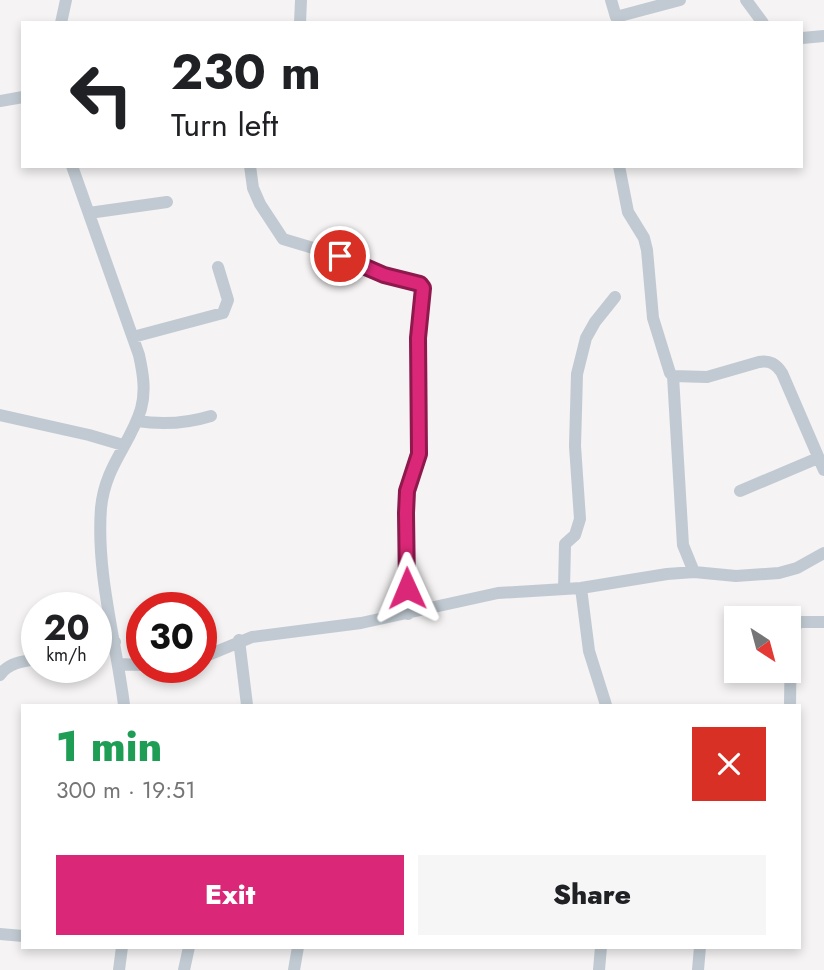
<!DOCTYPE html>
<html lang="en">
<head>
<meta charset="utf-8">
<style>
	:root { --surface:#fff; --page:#f6f6f6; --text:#202124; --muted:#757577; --accent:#db2777 }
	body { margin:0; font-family:Jost,sans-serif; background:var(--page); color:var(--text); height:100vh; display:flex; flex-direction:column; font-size:26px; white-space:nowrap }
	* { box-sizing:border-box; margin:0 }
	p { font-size:23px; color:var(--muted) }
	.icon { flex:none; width:38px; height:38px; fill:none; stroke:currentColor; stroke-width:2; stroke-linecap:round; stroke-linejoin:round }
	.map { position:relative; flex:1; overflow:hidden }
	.side { position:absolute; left:21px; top:704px; width:780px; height:245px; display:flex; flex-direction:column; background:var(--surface); border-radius:0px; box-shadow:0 4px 10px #0003 }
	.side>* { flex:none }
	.hud { position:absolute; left:21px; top:21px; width:782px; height:147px; border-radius:0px; box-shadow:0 4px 10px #0003; background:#fff; color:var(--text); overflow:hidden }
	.needle { width:46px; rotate:144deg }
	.controls { position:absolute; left:724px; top:606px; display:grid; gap:14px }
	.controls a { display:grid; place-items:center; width:77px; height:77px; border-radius:0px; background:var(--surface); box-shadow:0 4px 10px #0003; font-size:35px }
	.speed { position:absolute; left:21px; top:592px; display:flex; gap:14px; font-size:35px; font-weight:700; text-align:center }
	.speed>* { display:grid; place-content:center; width:91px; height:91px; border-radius:50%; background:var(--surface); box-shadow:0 4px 10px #0003; line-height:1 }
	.speed small { font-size:18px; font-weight:400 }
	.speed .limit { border:10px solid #d22; background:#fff; color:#111 }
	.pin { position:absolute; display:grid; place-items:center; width:60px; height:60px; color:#fff; margin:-30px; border:4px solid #fff; border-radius:50%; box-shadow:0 2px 7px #0007 }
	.me { position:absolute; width:77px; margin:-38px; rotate:359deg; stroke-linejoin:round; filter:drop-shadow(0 0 5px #0008) }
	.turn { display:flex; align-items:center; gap:24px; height:147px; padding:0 35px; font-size:32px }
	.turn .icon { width:91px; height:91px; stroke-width:2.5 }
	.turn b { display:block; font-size:49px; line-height:60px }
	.round { display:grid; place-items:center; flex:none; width:74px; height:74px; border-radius:0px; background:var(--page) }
	.head { display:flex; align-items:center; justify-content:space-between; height:119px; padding:0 35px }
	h1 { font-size:42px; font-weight:800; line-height:52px; color:#1e9e55 }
	.primary-button { display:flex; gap:14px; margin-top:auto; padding:14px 35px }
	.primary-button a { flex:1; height:80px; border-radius:0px; background:var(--accent); color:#fff; font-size:28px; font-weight:800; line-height:80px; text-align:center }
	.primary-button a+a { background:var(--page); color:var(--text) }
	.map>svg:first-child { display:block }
</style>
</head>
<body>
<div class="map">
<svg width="824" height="970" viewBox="0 0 824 970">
	<rect width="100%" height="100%" fill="#f5f3f3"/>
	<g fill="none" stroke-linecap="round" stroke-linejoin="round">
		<path stroke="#c1cad2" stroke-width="12" d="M611 0 616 17 680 0
			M746 0 763 23
			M61 23 66 0
			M300 23 301 0
			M802 38 824 36
			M0 101 23 97
			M72 166 139 355C143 373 146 391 141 409 130 445 105 466 101 508 96 573 116 641 124 705
			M250 166 253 188 260 204 283 239 350 259 384 275 420 284 423 288 418 338 419 454 407 491 406 513 408 614
			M619 166 628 212 644 238 647 250 653 318 670 373 673 376 707 377 759 362C770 360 776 364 782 373L824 470
			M89 213 167 202
			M133 337 223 313 228 300 218 267
			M673 376 683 545 694 572
			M0 415 89 435 123 445
			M137 421C163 425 185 424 211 416
			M740 491 818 458
			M581 588 589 651 606 705
			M564 589 565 544 575 535 580 519 575 446 577 374 586 338 595 322 615 297
			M239 640 247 705
			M96 647 115 642
			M201 658 252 637 361 623 498 593 581 588 667 574 694 572 736 576 779 573 797 568 824 553
			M119 664 142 665
			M0 675C8 663 23 661 37 659
			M790 705 791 632 799 622H824
			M0 934 23 936
			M119 970 122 947
			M184 970 189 947
			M294 970 298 947
			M599 970 601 947
			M698 970 700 947"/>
	</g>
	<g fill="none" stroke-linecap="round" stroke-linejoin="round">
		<defs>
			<path id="route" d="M340 256 384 275 420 284 423 288 418 338 419 454 407 491 406 513 407 588"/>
		</defs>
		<use href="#route" stroke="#8e194d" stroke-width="18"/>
		<use href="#route" stroke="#db2777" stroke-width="12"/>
	</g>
</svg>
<div class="controls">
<a><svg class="needle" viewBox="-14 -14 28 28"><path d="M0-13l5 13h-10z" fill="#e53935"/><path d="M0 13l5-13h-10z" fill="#757577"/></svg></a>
</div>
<div class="speed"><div>20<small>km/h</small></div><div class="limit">30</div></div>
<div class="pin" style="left:340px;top:256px;background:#d93025"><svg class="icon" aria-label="arrive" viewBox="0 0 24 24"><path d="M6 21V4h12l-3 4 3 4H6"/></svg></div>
<svg class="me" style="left:407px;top:588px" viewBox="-20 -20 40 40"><path d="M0-17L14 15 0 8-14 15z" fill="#db2777" stroke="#fff" stroke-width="4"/></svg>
<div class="hud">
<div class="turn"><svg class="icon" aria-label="left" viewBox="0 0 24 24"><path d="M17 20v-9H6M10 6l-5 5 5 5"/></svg><div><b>230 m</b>Turn left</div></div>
</div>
<section class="side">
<div class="head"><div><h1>1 min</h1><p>300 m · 19:51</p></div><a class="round" style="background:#d93025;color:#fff"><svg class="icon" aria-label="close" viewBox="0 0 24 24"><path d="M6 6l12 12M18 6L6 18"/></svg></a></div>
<div class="primary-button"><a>Exit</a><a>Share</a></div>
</section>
</div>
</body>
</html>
